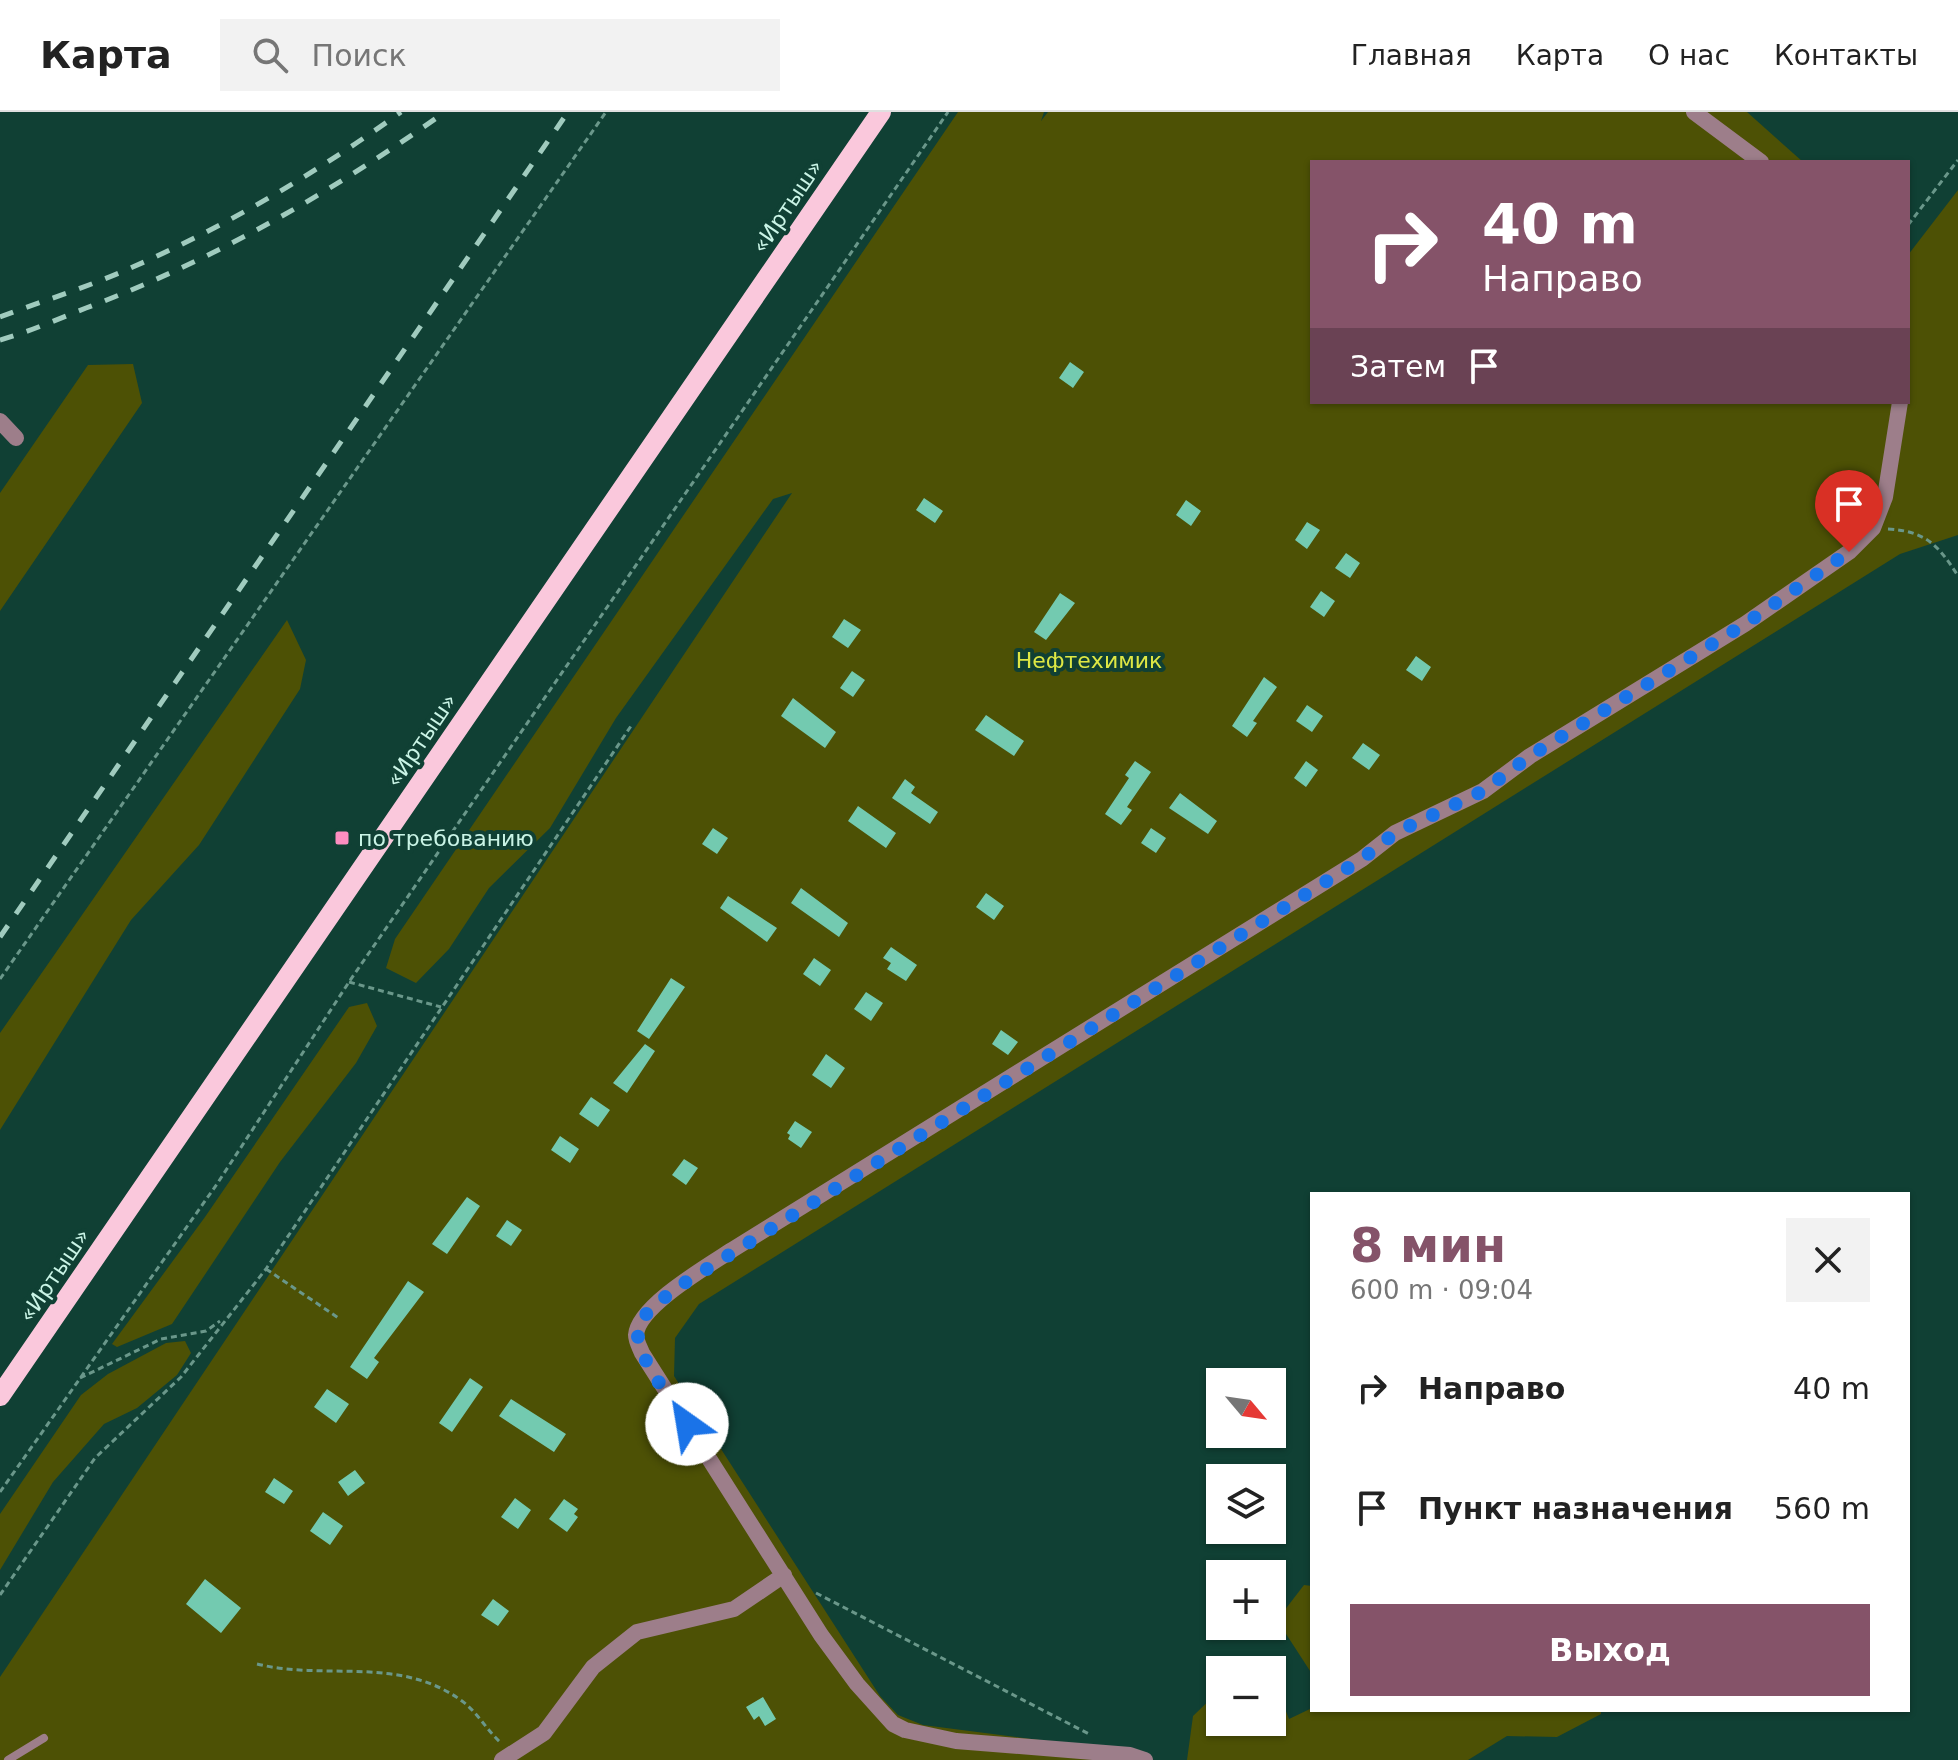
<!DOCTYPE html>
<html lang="ru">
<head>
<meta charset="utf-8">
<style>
	:root { --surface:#fff; --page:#f2f2f2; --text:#222; --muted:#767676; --line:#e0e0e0; --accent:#855369 }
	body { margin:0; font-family:"DejaVu Sans",sans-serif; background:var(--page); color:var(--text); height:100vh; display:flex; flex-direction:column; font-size:30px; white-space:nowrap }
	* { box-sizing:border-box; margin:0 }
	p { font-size:26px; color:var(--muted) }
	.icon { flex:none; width:44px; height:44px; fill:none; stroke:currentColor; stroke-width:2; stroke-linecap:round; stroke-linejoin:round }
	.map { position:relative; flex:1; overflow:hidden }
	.details { position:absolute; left:1310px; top:1080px; width:600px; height:520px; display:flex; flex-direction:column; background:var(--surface); border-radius:0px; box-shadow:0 2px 6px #0004 }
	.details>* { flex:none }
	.top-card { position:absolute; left:1310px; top:48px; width:600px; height:244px; border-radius:0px; box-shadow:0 2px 6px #0004; background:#855369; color:#fff; overflow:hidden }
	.needle { width:52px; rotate:119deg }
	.controls { position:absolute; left:1206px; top:1256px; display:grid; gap:16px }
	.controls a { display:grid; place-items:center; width:80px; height:80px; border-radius:0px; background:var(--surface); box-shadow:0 2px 6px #0004; font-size:40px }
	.pin { position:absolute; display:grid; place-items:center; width:68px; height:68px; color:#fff; margin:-82px -34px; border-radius:50% 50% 50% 0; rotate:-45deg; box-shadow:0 0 8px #0007 }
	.pin .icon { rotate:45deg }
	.me { position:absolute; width:88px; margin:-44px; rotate:328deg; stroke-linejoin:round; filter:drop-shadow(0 0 6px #0008) }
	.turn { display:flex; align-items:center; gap:28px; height:168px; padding:0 40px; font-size:36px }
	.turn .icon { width:104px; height:104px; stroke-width:2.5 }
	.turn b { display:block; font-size:56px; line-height:68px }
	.then { display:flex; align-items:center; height:76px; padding:0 40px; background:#0003; gap:16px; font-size:30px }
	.round { display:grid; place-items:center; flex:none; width:84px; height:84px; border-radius:0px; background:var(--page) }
	.head { display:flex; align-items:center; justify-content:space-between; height:136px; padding:0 40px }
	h1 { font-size:48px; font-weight:700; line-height:60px; color:var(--accent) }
	.cta { display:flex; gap:16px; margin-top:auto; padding:16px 40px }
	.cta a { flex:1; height:92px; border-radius:0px; background:var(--accent); color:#fff; font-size:32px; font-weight:700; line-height:92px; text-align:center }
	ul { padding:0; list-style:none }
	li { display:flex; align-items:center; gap:24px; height:120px; padding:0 40px }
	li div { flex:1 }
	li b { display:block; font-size:30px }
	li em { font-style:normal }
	header { display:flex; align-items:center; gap:48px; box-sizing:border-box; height:112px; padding:0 40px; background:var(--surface); border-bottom:2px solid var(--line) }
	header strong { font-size:38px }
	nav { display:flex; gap:44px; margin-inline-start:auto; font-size:28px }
	.search { width:560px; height:72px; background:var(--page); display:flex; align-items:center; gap:20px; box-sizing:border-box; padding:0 28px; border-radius:0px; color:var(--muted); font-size:30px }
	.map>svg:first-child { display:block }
</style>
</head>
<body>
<header>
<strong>Карта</strong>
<div class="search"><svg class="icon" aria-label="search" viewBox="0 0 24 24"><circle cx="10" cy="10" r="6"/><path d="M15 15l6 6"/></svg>Поиск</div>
<nav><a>Главная</a><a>Карта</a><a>О нас</a><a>Контакты</a></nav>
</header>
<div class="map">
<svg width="1958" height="1648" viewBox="0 0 1958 1648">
	<rect width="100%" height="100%" fill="#104034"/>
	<path fill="#4d5105" d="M958 0H1044L1041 9 1048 0H1747L1803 50H1312V290H1908V143L1958 78V423L1900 442 699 1192 675 1226 674 1264 880 1584 898 1603 923 1613 1102 1636 1145 1648H0V1565L792 381 773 387 616 606 550 716 489 776 449 837 416 871 386 856 395 827Z
		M133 252 142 291 0 499V381L88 253Z
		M287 508 306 548 300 577 199 733 131 808 0 1018V921Z
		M367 891 377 914 356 951 280 1050 172 1212 117 1235 112 1232 205 1105 349 895Z
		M185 1229 191 1241 177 1263 137 1296 104 1312 53 1370 0 1458V1402L81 1283 108 1262 166 1231Z
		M1304 1473 1312 1474V1562L1277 1508Z
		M1272 1564 1289 1607 1312 1596 1601 1598V1602L1557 1625 1507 1624 1468 1648H1187L1193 1604 1220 1578V1610H1272Z"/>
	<path fill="#73cab0" d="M1070 250 1084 260 1073 276 1059 266Z
		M924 386 943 399 935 411 916 398Z
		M1186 388 1201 399 1191 414 1176 403Z
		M1307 410 1320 418 1307 437 1295 428Z
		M1346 441 1360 451 1350 466 1335 456Z
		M1321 479 1335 489 1324 505 1310 495Z
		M1060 481 1075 491 1046 528 1034 520Z
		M844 507 861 518 848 536 832 525Z
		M1416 544 1431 555 1422 569 1406 558Z
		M852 559 865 568 853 585 840 576Z
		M1264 565 1277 575 1253 609 1257 611 1247 625 1232 614Z
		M793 586 836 620 825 636 781 604Z
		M1307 593 1323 604 1312 620 1296 609Z
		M986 603 1024 629 1014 644 975 618Z
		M1363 631 1380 643 1369 658 1352 646Z
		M1135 649 1151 660 1127 695 1132 698 1121 713 1105 702 1129 666 1125 663Z
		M1306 649 1318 658 1306 675 1294 666Z
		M905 667 915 675 911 681 938 700 930 712 892 686Z
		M1180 681 1217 709 1208 722 1169 696Z
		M858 694 896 721 886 736 848 709Z
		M713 716 728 726 717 742 702 732Z
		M1151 716 1166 726 1156 741 1141 731Z
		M801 776 848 811 839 825 791 791Z
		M986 781 1004 794 994 808 976 795Z
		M728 784 777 816 767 830 720 796Z
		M891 835 917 853 906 869 887 857 891 851 883 846Z
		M814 846 831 858 820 874 803 862Z
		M671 866 685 875 649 927 637 919Z
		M866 880 883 891 871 909 854 897Z
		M1001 918 1018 930 1008 943 992 932Z
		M645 932 655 939 627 981 613 971Z
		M826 942 845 956 831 976 812 963Z
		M591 985 610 998 598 1015 579 1002Z
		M795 1009 812 1020 801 1036 788 1027 790 1023 787 1021Z
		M560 1024 579 1037 570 1051 551 1038Z
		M684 1047 698 1056 686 1073 672 1063Z
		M467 1085 480 1094 447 1142 432 1132Z
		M507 1108 522 1118 511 1134 496 1124Z
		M408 1169 424 1180 374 1246 379 1250 367 1267 350 1255Z
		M470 1266 483 1275 452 1320 439 1311Z
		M327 1277 349 1292 336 1311 314 1295Z
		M511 1287 566 1322 554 1340 499 1304Z
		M355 1358 365 1371 348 1384 338 1370Z
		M274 1366 293 1379 284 1392 265 1380Z
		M515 1386 531 1398 518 1417 501 1405Z
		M564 1387 578 1397 574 1402 578 1405 567 1420 549 1407Z
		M323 1400 343 1414 330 1433 310 1419Z
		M205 1467 241 1496 221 1521 186 1492Z
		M493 1487 509 1499 498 1514 481 1503Z
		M763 1585 776 1607 765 1614 759 1604 754 1608 746 1595Z"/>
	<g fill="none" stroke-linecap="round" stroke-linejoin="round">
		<path stroke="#6a978a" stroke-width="3" stroke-dasharray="6 4" stroke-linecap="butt" d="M1908 113 1958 48
			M1888 417C1926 419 1939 434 1958 464
			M0 867 606 0
			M349 870 441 895
			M266 1157 340 1207
			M80 1266 161 1227 206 1219 220 1209
			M0 1380 217 1072 349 870 948 0
			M816 1481 1089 1622
			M0 1483 95 1346 181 1265 266 1157 631 614
			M257 1552C326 1569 399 1543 462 1589 477 1600 486 1617 500 1630"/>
		<path stroke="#9d7e8a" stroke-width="8" d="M8 1648 44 1626"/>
		<path stroke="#9d7e8a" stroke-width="16" d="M1694 0 1761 50
			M0 309 16 326
			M502 1648 544 1621 593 1555 637 1520 734 1497 784 1463
			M1145 1648 1130 1643 956 1629 905 1618 893 1612 857 1572 821 1523 642 1241C640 1236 636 1229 636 1223 638 1194 708 1154 732 1138L1362 747 1395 721 1483 679 1530 644 1745 512 1849 440 1873 416 1885 385 1900 290"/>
		<path stroke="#fac8dc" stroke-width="20" d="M0 1284 881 0"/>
		<path stroke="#a0cbbe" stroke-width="5" stroke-dasharray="14 14" stroke-linecap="butt" d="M0 205C42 189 85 176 126 158 223 116 315 62 401 0
			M0 228C29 220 58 207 86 196 216 147 332 80 445 0
			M0 825 568 0"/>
	</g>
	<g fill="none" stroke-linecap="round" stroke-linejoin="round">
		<path stroke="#1a73e8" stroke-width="14" stroke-dasharray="0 25.2" d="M687 1312C673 1288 625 1234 641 1209 650 1195 666 1185 678 1175L1362 747 1395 721 1483 679 1530 644 1745 512 1849 440"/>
	</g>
	<rect fill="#fd8ec0" stroke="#104034" stroke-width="3" x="334" y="718" width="16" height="16" rx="4"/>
	<g text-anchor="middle" stroke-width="8" stroke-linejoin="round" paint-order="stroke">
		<g font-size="22" fill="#caf4e6" stroke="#104034">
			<text transform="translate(787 94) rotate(-56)" y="8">«Иртыш»</text>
			<text transform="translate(421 628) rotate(-56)" y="8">«Иртыш»</text>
			<text transform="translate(54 1163) rotate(-56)" y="8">«Иртыш»</text>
		</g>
		<g font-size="22" fill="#dee744" stroke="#104034">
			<text x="1089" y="556">Нефтехимик</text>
		</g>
		<g font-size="22" fill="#caf4e6" stroke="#104034" text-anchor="start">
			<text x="358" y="734">по требованию</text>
		</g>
	</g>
</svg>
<div class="controls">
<a><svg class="needle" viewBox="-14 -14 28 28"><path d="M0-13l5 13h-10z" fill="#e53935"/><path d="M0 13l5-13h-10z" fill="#767676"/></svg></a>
<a><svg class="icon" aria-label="layers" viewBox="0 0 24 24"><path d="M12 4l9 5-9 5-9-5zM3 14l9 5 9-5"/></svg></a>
<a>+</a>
<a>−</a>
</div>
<div class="pin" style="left:1849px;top:440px;background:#d93025"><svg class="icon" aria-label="arrive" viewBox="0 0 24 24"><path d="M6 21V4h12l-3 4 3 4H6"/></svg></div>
<svg class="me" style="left:687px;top:1312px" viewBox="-20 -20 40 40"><circle r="19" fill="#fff"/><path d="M0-13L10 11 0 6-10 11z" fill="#1a73e8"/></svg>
<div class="top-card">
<div class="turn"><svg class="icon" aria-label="right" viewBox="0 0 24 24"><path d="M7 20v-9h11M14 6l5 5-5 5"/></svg><div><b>40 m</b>Направо</div></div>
<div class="then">Затем<svg class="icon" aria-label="arrive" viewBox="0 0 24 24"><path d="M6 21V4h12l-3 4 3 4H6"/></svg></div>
</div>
<section class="details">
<div class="head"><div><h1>8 мин</h1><p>600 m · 09:04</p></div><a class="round"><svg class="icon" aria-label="close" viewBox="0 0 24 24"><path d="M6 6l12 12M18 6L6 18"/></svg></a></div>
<ul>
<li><svg class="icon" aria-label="right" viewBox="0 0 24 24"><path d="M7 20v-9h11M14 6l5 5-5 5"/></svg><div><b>Направо</b></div><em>40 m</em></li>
<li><svg class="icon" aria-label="arrive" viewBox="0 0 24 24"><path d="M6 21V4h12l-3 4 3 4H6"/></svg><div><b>Пункт назначения</b></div><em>560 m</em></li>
</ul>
<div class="cta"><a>Выход</a></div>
</section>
</div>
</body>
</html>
